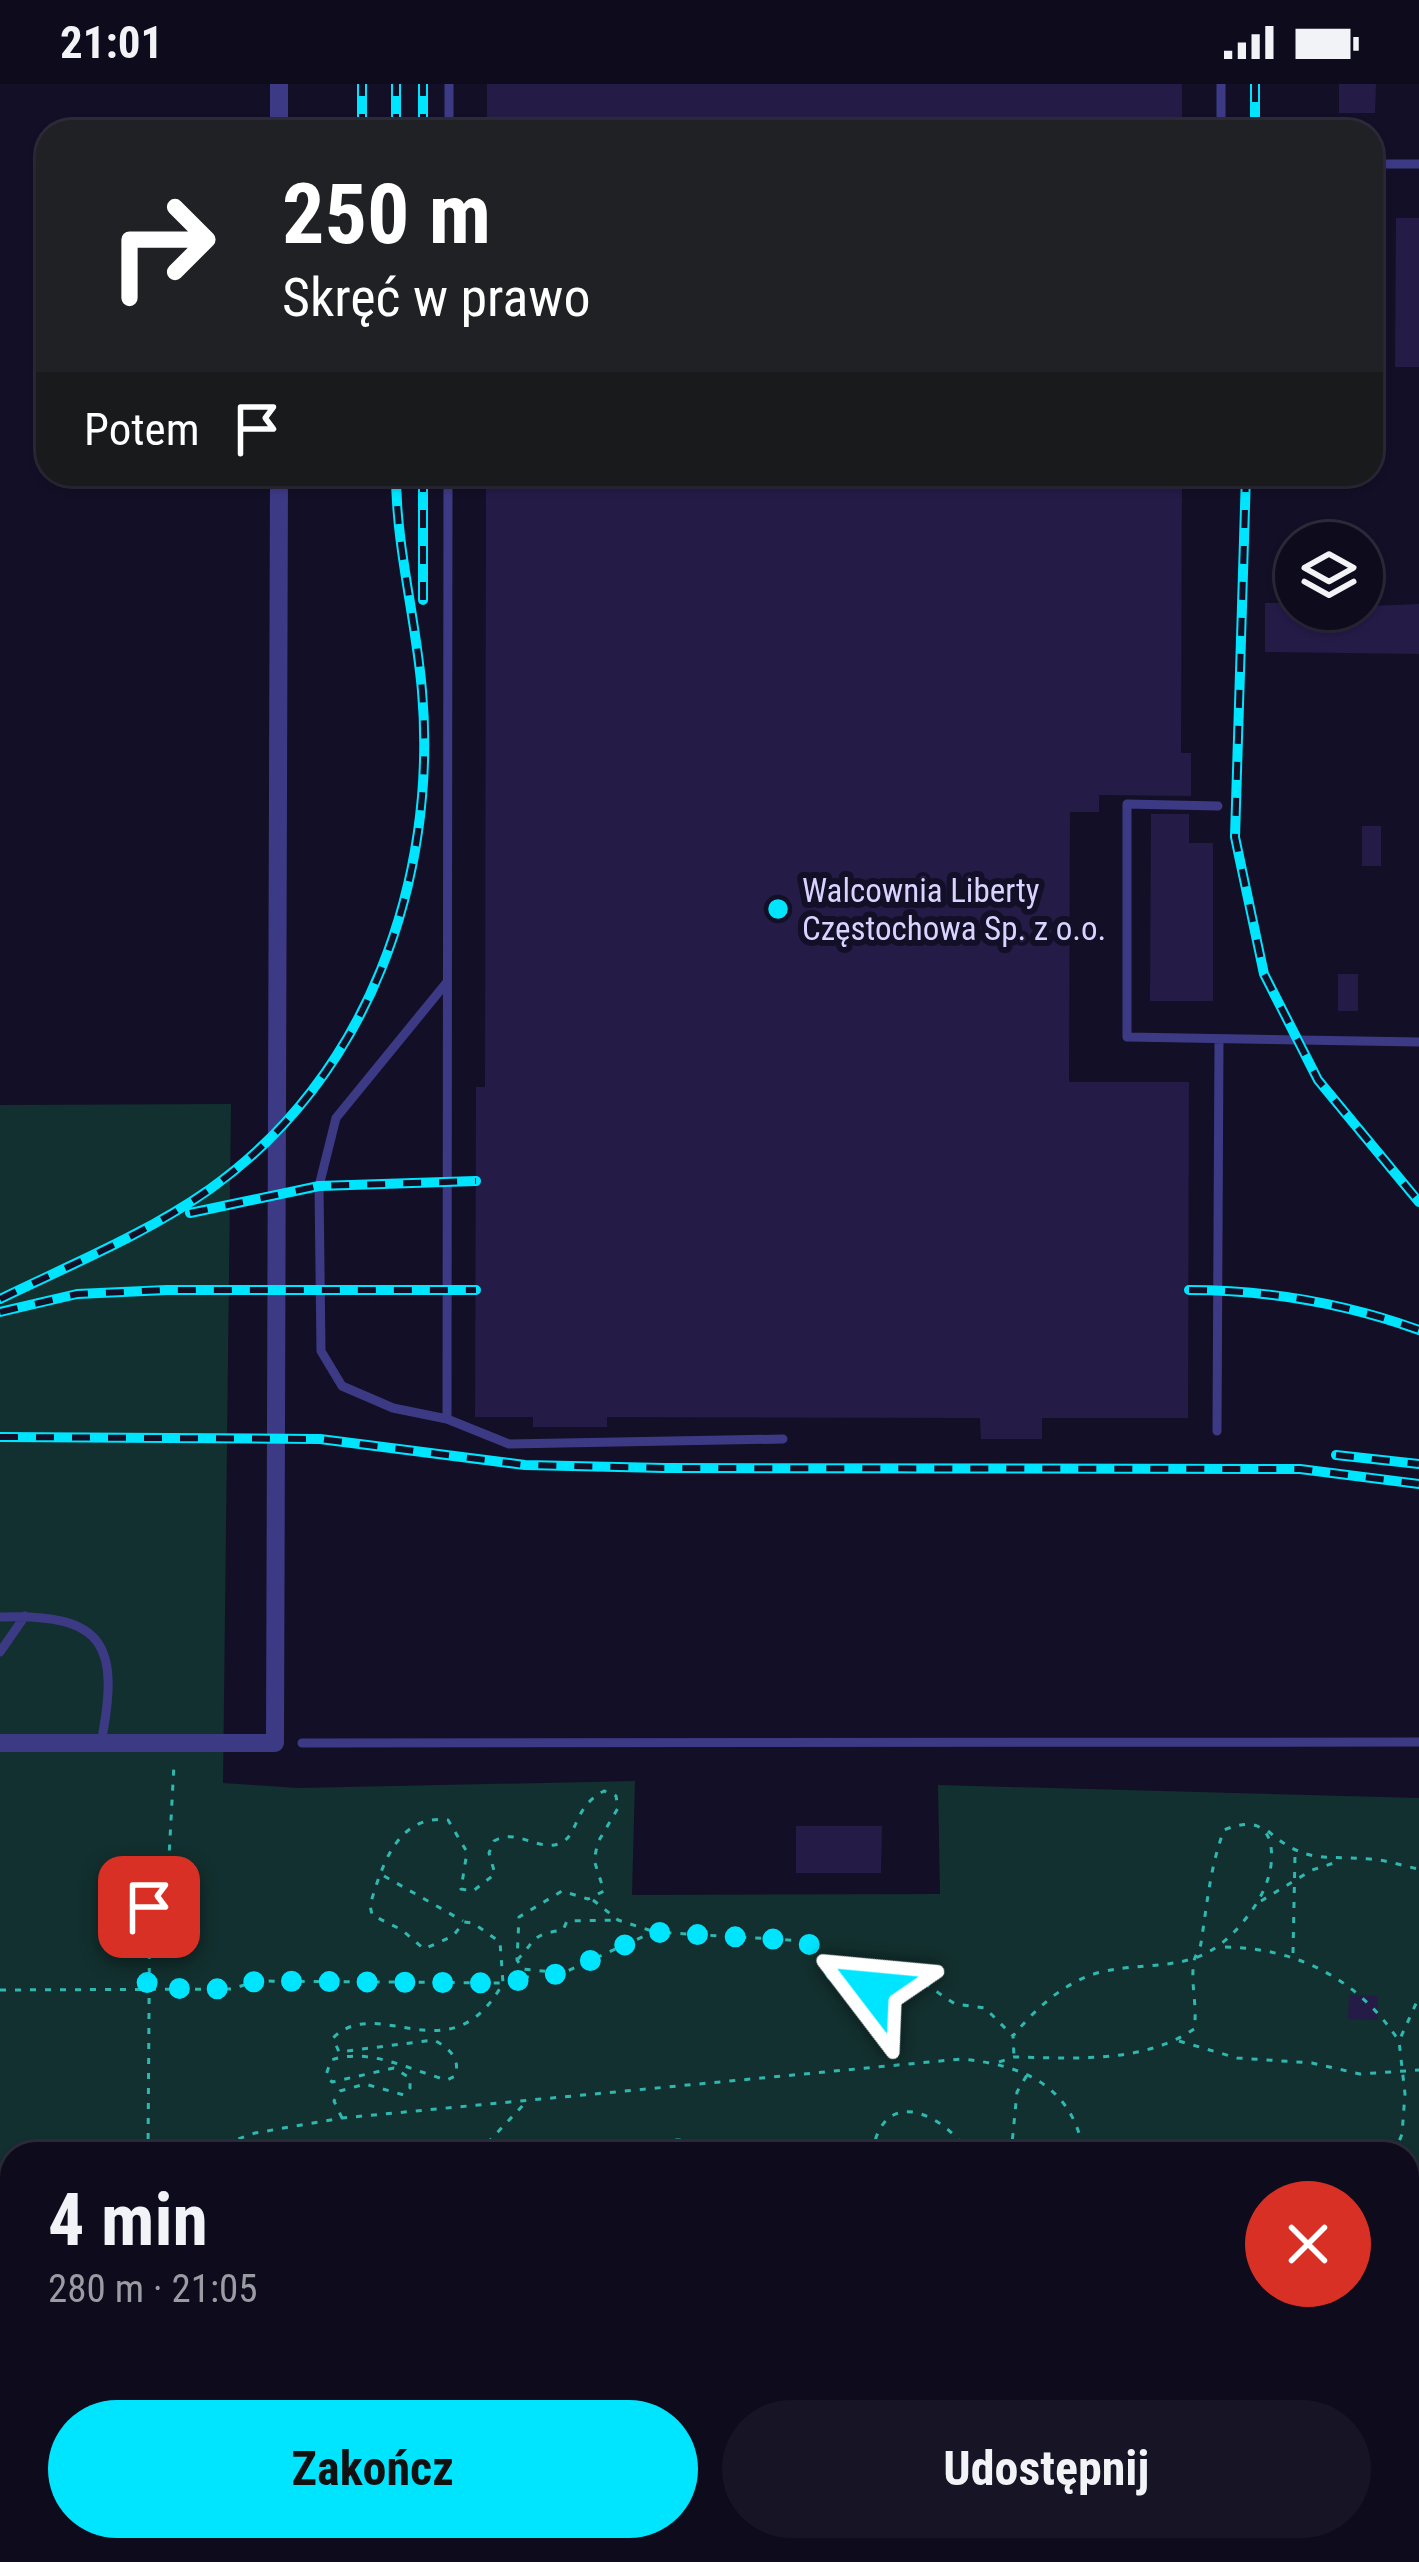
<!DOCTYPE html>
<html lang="pl">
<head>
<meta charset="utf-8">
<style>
	:root { --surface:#0e0b1c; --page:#171425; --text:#f1f3f6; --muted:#9b9ba3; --line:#2e2b3b; --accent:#00e5ff }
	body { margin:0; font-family:"Roboto Condensed",sans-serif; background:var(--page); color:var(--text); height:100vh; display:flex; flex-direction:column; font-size:45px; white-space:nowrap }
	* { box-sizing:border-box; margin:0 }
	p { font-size:39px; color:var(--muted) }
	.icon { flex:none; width:66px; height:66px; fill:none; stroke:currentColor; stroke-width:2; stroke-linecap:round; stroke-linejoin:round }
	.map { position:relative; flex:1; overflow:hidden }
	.panel { position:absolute; left:0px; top:2058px; width:1419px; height:420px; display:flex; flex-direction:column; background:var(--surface); border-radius:36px 36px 0 0; box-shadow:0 3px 9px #0004,0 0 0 3px var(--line) }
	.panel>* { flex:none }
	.guide { position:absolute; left:36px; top:36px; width:1347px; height:366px; border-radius:36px; box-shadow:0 3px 9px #0004,0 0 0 3px var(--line); background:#202124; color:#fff; overflow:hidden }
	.controls { position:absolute; left:1275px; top:438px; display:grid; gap:24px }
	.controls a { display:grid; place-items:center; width:108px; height:108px; border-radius:50%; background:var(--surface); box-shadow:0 3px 9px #0004,0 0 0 3px var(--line); font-size:60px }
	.pin { position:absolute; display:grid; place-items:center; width:102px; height:102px; color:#fff; margin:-51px; border-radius:24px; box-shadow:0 6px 18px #0006 }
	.me { position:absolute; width:132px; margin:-66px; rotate:299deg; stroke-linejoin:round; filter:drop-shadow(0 0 9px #0008) }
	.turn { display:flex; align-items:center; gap:42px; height:252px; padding:0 48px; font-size:54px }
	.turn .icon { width:156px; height:156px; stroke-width:2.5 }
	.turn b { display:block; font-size:84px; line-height:102px }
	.then { display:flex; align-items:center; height:114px; padding:0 48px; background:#0003; gap:24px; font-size:45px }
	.round { display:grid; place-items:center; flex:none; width:126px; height:126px; border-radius:63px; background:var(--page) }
	.head { display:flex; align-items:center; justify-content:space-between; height:204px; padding:0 48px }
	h1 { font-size:72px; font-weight:700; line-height:90px }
	.cta { display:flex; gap:24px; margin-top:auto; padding:24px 48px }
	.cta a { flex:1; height:138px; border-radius:72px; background:var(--accent); color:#111; font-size:48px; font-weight:700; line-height:138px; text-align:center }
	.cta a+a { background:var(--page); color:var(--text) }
	.status { display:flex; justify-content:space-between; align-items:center; height:84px; padding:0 60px; background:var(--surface); direction:ltr }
	.status svg { height:33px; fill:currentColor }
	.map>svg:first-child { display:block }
</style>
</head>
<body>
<div class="status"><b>21:01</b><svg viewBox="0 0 49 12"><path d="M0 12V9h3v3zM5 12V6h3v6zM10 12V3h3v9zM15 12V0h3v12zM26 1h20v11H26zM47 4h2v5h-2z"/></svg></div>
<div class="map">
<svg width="1419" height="2478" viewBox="0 0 1419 2478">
	<rect width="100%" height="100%" fill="#130f26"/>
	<path fill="#12302f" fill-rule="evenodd" d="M231 1020 223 1699 298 1704 635 1697 632 1811 940 1810 938 1701 1419 1714V2478H0V1021ZM12 2070H1407V2466H12Z"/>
	<path fill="#241b47" d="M487 0H1182V48H487Z
		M1339 0H1376L1375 29H1339Z
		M1396 134H1419V283H1395Z
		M486 390H1182L1181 669H1191V712L1099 711V728H1070L1069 998H1189L1188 1334H1042V1355H981L980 1334 607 1333V1343H533V1333H475L476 1003H485Z
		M1265 519H1296V525L1419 520V570L1265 568Z
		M1151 730H1189V759H1213V917H1150Z
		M1362 742H1381V782H1362Z
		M1338 890H1358V927H1338Z
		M796 1742H882L881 1789H796Z
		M1349 1911 1378 1912V1936L1348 1935Z"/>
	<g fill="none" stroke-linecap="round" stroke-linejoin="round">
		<path stroke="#2fb8b0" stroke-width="3" stroke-dasharray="6 9" stroke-linecap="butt" d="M1268 1747C1307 1781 1325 1771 1370 1775 1386 1776 1403 1782 1419 1785
			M384 1792 463 1837
			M593 1816 618 1836 652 1847
			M1261 1817 1312 1786 1337 1778
			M1225 1863C1298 1864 1359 1896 1399 1957
			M1293 1869 1295 1771
			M517 1876C537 1856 529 1851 563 1846L567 1837 618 1836
			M0 1906 232 1905 256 1897 503 1899 536 1891
			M1179 1957 1237 1974 1312 1979 1360 1990 1419 1986
			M999 1978 1014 1973C1072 1974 1143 1980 1194 1945 1198 1922 1190 1900 1194 1877 1195 1871 1200 1866 1201 1859 1207 1821 1210 1783 1224 1746 1257 1732 1275 1744 1271 1781 1268 1803 1257 1821 1243 1838 1199 1892 1160 1875 1101 1888 1065 1897 1035 1925 1013 1952L1014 1973
			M342 2034 334 2017 340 2007 365 2000 404 2011 410 2004V1994L394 1984 332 1998 326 1991 331 1976C369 1963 410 1986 447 1996L455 1992C461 1975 449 1964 434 1956L339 1968 333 1954C379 1908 450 1995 503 1899L500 1858 473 1839 464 1838 453 1852 424 1865 402 1846 372 1831 370 1821C382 1782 397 1730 448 1736L467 1768 461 1805 473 1807 495 1790 489 1769 494 1757C517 1743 539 1769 561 1759 579 1750 573 1723 604 1707L616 1712 618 1724 598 1758 594 1776 604 1807 588 1815 562 1807 519 1833 517 1876 523 1885 563 1889 653 1848 806 1857 847 1901 862 1906 896 1890 912 1891 955 1920 985 1924 1013 1952
			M483 2066 499 2070
			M148 2070 150 1783 169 1773 174 1680
			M196 2070 255 2049 342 2034 961 1975C1024 1981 1073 2002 1084 2070
			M477 2070 527 2017
			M677 2070 673 2067 676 2056H687L703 2070
			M872 2070C883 2000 942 2029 970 2070
			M1011 2070 1017 2008 1027 1991
			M1394 2070 1402 2050 1405 2010 1399 1957 1419 1913
			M0 2081 12 2080
			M1407 2099 1419 2123
			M1407 2246 1419 2243
			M1407 2276 1419 2284
			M1407 2327 1419 2326
			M356 2466 362 2478
			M1357 2466 1369 2478
			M344 2478 347 2466
			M828 2478 831 2466
			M1106 2478 1124 2466
			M1211 2478 1213 2466"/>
		<path stroke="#3d3a85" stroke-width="9" d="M449 48V0
			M1221 48V0
			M1371 80H1419
			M1218 722 1127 720V953L1419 958
			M447 898 336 1034 319 1102 321 1267 342 1302 393 1324 447 1335 509 1360 783 1355
			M447 1335 448 390
			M1217 1347 1219 956
			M0 1533C106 1529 120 1562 101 1659
			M0 1568 25 1532
			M302 1659 1419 1658"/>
		<path stroke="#3d3a85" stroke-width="18" d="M279 48V0
			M0 1659H275L279 390"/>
		<defs>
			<path id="rail" d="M1255 0V48
				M362 48V0
				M396 48V0
				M423 48V0
				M1246 390 1235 753 1264 890 1318 996 1419 1118
				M423 516V390
				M190 1129 319 1102 476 1097
				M1189 1206C1269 1206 1344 1219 1419 1246
				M0 1215C70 1181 146 1150 210 1105 368 993 438 796 422 607 416 535 396 463 396 390
				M0 1228 77 1210 167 1206H476
				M0 1353 320 1355 525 1381 664 1384 1300 1385 1419 1400
				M1336 1371 1419 1380"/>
		</defs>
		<use href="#rail" stroke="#00e5ff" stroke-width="10"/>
		<use href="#rail" stroke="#130f26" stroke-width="6" stroke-dasharray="18" stroke-linecap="butt"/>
	</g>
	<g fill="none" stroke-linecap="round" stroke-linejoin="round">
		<path stroke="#00e5ff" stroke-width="21" stroke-dasharray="0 37.8" d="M149 1823 147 1904 232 1905 256 1897 503 1899 563 1889 653 1848 806 1857 847 1900 872 1904"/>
	</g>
	<circle fill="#00e5ff" stroke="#130f26" stroke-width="4.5" cx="778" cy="825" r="12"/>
	<g text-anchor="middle" stroke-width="12" stroke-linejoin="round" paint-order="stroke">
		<g font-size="33" fill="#d9d4ff" stroke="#130f26" text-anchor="start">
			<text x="802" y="818">Walcownia Liberty<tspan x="802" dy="38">Częstochowa Sp. z o.o.</tspan></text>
		</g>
	</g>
</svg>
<div class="controls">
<a><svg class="icon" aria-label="layers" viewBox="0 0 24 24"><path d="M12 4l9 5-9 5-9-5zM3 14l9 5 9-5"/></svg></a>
</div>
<div class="pin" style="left:149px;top:1823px;background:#d93025"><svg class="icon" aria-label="arrive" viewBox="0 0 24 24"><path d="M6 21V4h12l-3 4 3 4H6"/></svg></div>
<svg class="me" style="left:872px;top:1904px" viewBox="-20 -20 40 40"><path d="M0-17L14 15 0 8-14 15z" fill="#00e5ff" stroke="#fff" stroke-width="4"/></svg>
<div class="guide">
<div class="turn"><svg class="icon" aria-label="right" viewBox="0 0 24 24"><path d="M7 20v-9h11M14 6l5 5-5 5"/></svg><div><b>250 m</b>Skręć w prawo</div></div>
<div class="then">Potem<svg class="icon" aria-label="arrive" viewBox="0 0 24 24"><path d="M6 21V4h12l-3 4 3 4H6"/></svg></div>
</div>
<section class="panel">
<div class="head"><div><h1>4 min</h1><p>280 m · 21:05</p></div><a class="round" style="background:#d93025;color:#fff"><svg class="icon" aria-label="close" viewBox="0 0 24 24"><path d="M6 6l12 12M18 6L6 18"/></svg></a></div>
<div class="cta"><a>Zakończ</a><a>Udostępnij</a></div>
</section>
</div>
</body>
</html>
